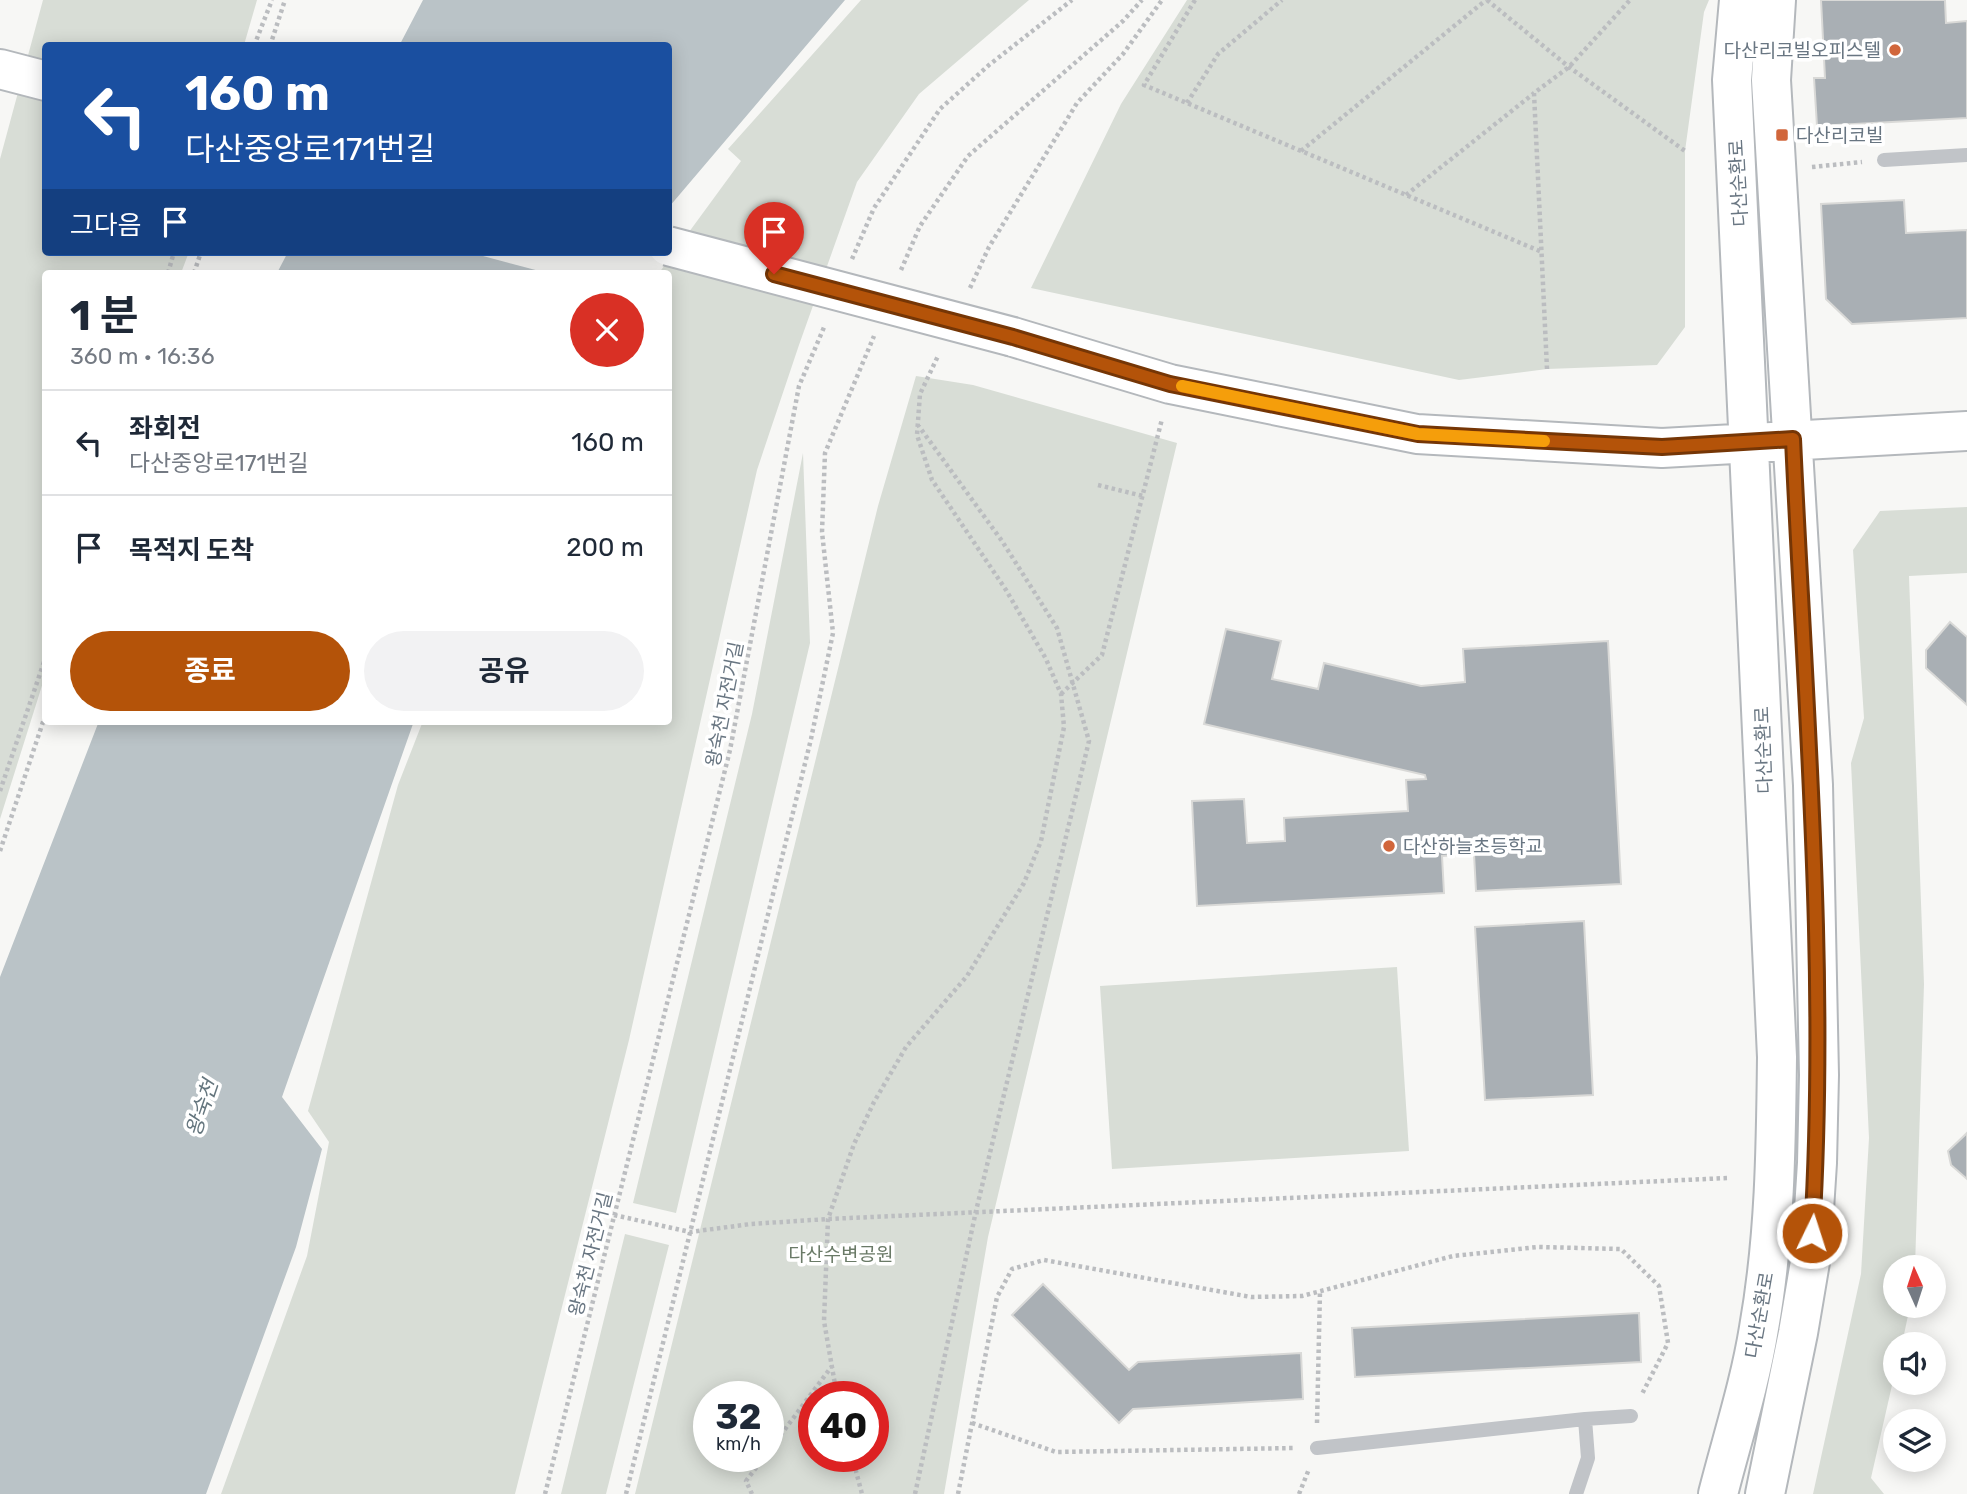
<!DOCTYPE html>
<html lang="ko">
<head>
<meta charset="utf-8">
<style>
	:root { --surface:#fff; --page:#f2f2f3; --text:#1f2937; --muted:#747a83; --line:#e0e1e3; --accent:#b45309 }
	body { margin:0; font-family:Rubik,"Noto Sans KR",sans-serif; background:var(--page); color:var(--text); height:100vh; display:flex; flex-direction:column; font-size:26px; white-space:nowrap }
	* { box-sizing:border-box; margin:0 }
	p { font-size:23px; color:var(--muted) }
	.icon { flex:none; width:38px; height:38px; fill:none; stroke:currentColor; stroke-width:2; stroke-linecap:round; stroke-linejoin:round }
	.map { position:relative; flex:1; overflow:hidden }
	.panel { position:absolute; left:42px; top:270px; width:630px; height:455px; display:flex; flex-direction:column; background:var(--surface); border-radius:7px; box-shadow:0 4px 18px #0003 }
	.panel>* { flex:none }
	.top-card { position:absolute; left:42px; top:42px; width:630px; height:214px; border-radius:7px; box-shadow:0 4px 18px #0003; background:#1a4fa0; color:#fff; overflow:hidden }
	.needle { width:46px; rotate:357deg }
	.buttons { position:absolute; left:1883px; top:1255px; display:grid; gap:14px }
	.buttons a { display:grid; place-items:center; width:63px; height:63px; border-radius:50%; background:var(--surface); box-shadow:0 4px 18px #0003; font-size:35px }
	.speed { position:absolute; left:693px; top:1381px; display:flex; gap:14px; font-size:35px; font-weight:700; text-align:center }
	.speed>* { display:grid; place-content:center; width:91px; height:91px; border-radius:50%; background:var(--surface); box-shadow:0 4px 18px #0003; line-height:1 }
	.speed small { font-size:18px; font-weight:400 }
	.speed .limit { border:10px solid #d22; background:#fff; color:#111 }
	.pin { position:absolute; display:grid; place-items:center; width:60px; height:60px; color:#fff; margin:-72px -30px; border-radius:50% 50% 50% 0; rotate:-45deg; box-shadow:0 0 7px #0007 }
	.pin .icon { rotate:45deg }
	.me { position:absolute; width:77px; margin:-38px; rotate:4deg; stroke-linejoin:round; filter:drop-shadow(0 0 5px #0008) }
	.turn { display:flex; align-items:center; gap:24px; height:147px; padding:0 28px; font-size:32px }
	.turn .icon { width:91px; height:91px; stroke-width:2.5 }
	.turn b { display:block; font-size:49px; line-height:60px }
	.then { display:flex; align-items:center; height:66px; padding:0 28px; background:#0003; gap:14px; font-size:26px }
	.round { display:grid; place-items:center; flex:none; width:74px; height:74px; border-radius:37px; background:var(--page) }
	.head { display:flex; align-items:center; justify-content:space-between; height:119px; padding:0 28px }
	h1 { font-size:42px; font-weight:700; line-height:52px }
	.cta { display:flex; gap:14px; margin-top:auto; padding:14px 28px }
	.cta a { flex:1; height:80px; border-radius:42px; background:var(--accent); color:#fff; font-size:28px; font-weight:700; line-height:80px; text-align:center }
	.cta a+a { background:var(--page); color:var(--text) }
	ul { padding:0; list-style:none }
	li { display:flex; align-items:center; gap:21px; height:105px; padding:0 28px; border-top:2px solid var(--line) }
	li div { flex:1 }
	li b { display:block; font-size:26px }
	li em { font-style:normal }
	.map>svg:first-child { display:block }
</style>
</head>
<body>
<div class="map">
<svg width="1967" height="1494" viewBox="0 0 1967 1494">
	<rect width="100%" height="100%" fill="#f7f7f5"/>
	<path fill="#d8ddd6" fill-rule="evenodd" d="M43 0H257L244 45 46 46V252H189L181 273H46L45 676 0 819V159Z
		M861 0H1029L919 94 857 182 799 345 757 470 629 1040 515 1494H221L307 1256 329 1142 308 1111 398 785 423 721H668V273H659L741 161 728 149Z
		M1187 0H1709L1704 12 1685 151V327L1657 365 1547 369 1459 380 1031 288 1121 104Z
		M916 376 973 385 1177 443 988 1237 944 1494H635L878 506ZM709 1396H768V1456H709ZM814 1396H873V1456H814Z
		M803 453 810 643 676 1213 633 1203 752 714Z
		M1967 507V573L1909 576 1924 984 1915 1267H1895V1306H1910L1902 1344H1895V1372L1871 1478 1884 1494H1813L1861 1274 1869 1138 1851 763 1864 718 1853 550 1880 511Z
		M1397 967 1409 1151 1112 1169 1100 986Z
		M625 1234 669 1245 606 1494H561Z"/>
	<path fill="#bac3c7" d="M423 0H845L669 207 668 46H399Z
		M288 252H630L612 273H277Z
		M99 721H414L282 1097 322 1149 296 1247 206 1494H0V977Z"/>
	<path fill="#f7f7f5" d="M468 252H634L617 273H547Z"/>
	<path fill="#a9afb4" stroke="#d9d9d7" stroke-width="2" d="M1821 0H1945L1946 23 1967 21V118L1817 126 1814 78H1825Z
		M1904 200 1906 233 1967 230V318L1852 324 1826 299 1821 204Z
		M1950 622 1967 637V705L1926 668V650Z
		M1226 629 1281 641 1272 679 1318 689 1324 663 1421 686 1465 682 1463 649 1608 641 1621 884 1476 891 1474 854 1442 856 1444 893 1197 906 1192 801 1244 799 1247 843 1285 841 1284 818 1408 811 1406 780 1426 779 1425 775 1204 724Z
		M1584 921 1593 1095 1485 1100 1475 927Z
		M1967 1133V1179L1951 1165 1948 1151Z
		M1043 1284 1129 1370 1138 1362 1301 1353 1303 1399 1133 1409 1119 1423 1012 1315Z
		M1639 1313 1641 1362 1355 1377 1352 1328Z"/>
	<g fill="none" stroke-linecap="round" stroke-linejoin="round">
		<defs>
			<path id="secondary" d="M0 69 46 81
				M1013 337 1170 384 1417 434 1662 448 1967 431
				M1718 1494C1732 1439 1750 1384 1759 1328 1775 1238 1776 1148 1777 1057L1732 80 1739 0
				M1765 1494 1798 1333 1811 1256 1817 1163 1819 1075 1813 785 1771 80 1776 0"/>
		</defs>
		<use href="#secondary" stroke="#b4b8bc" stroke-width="42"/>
		<path stroke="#bbbdc0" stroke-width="4.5" stroke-dasharray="3.5 3.5" stroke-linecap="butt" d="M1195 0 1144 85 1542 252
			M1487 0 1569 67 1685 151
			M254 46 272 0
			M270 46 285 0
			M1187 103 1218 54 1282 0
			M1301 151 1486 0
			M1812 167 1862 162
			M1406 195 1533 94
			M852 259 874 208 940 109 989 65 1072 0
			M901 270 920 226 968 156 1123 21 1142 0
			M168 273 174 252
			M194 273 201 252
			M970 288 989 247 1077 103 1123 54 1162 0
			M1547 369 1534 93 1569 67 1630 0
			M1098 485 1143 496
			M1061 694 1102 655 1162 419
			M0 791 46 656
			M0 851 46 713
			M614 1215 690 1232 751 1224 828 1219 1728 1178
			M837 1396 824 1321 828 1219 854 1144 874 1102 906 1047 967 976 1024 883 1041 841 1064 727 1061 694 1046 659 1006 590 932 480 917 435 920 394 938 356
			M972 1423 1056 1452 1296 1448
			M1317 1423 1320 1291
			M768 1452 832 1366
			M852 1456 862 1494
			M545 1494 730 750 799 386 825 325
			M626 1494 811 739 833 633 822 532 825 453 874 336
			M752 1494 746 1481 765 1456
			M915 1494 976 1211 1089 741 1057 628 1002 541 918 425
			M958 1494 997 1297 1012 1269 1044 1260 1251 1297 1302 1296 1453 1256 1538 1247 1621 1249 1659 1286 1668 1343 1641 1396
			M1299 1494 1309 1469"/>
		<path stroke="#c1c4c8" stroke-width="14" d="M1884 160 1967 155
			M1317 1448 1585 1419 1631 1416
			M1576 1494 1588 1458 1585 1419"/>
		<use href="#secondary" stroke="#fff" stroke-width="38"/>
		<defs>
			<path id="secondary-bridge" d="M668 246 1013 337"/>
		</defs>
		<use href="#secondary-bridge" stroke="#b4b8bc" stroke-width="42" stroke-linecap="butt"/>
		<use href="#secondary-bridge" stroke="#fff" stroke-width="38"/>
	</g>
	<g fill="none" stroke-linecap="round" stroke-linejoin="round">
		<defs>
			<path id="route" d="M774 274 1013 337 1170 384 1418 434 1662 447 1793 439C1805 704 1828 968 1812 1233"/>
		</defs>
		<use href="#route" stroke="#753606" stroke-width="18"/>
		<use href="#route" stroke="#b45309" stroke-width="12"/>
		<path stroke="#f59e0b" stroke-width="12" d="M1182 386 1418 434 1544 441"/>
	</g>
	<g fill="#d1663b" stroke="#fff" stroke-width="2.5">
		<circle cx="1895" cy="50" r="7"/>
		<rect x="1775" y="128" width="14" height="14" rx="3.5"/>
		<circle cx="1389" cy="846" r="7"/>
	</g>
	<g text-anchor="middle" stroke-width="7" stroke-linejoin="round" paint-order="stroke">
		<g font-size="19" fill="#697682" stroke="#fff" text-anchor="start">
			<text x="1881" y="57" text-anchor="end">다산리코빌오피스텔</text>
			<text x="1796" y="142">다산리코빌</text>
			<text x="1403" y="853">다산하늘초등학교</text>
		</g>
		<g font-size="19" fill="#697682" stroke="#fff">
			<text transform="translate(1738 183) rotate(-93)" y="7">다산순환로</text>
			<text transform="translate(724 704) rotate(-79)" y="7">왕숙천 자전거길</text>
			<text transform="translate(1763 750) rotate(-92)" y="7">다산순환로</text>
			<text transform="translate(590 1254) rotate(-76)" y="7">왕숙천 자전거길</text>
			<text transform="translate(1759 1315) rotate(-80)" y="7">다산순환로</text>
		</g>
		<g font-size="19" fill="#6a7a67" stroke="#fff">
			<text x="841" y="1261">다산수변공원</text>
		</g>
		<g font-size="21" font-style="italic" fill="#65767e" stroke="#fff">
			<text transform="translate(202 1108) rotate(-71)" y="7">왕숙천</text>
		</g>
	</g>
</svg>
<div class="buttons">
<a><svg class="needle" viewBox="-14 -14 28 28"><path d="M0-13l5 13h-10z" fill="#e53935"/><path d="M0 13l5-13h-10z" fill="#747a83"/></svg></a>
<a><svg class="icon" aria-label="sound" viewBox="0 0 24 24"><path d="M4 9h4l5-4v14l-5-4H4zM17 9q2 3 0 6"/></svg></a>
<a><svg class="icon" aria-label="layers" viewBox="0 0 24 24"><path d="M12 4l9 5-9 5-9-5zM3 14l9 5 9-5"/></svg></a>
</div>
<div class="speed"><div>32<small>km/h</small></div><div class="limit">40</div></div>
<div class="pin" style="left:774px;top:274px;background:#d93025"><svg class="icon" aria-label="arrive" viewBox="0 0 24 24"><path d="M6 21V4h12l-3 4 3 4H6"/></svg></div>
<svg class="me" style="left:1812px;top:1233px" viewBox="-20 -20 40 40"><circle r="17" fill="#b45309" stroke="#fff" stroke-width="3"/><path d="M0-11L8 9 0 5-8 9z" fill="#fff"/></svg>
<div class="top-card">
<div class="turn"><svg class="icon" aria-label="left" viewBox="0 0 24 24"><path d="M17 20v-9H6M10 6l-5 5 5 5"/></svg><div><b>160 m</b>다산중앙로171번길</div></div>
<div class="then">그다음<svg class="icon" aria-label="arrive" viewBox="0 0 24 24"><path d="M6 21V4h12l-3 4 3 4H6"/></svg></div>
</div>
<section class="panel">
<div class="head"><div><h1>1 분</h1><p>360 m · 16:36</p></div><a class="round" style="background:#d93025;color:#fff"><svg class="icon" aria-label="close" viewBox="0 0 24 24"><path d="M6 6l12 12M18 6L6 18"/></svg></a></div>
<ul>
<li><svg class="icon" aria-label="left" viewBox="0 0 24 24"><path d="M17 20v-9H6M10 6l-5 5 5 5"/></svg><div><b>좌회전</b><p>다산중앙로171번길</p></div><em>160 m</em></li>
<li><svg class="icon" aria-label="arrive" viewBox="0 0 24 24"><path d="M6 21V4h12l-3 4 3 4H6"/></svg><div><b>목적지 도착</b></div><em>200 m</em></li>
</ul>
<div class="cta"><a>종료</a><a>공유</a></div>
</section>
</div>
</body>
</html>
